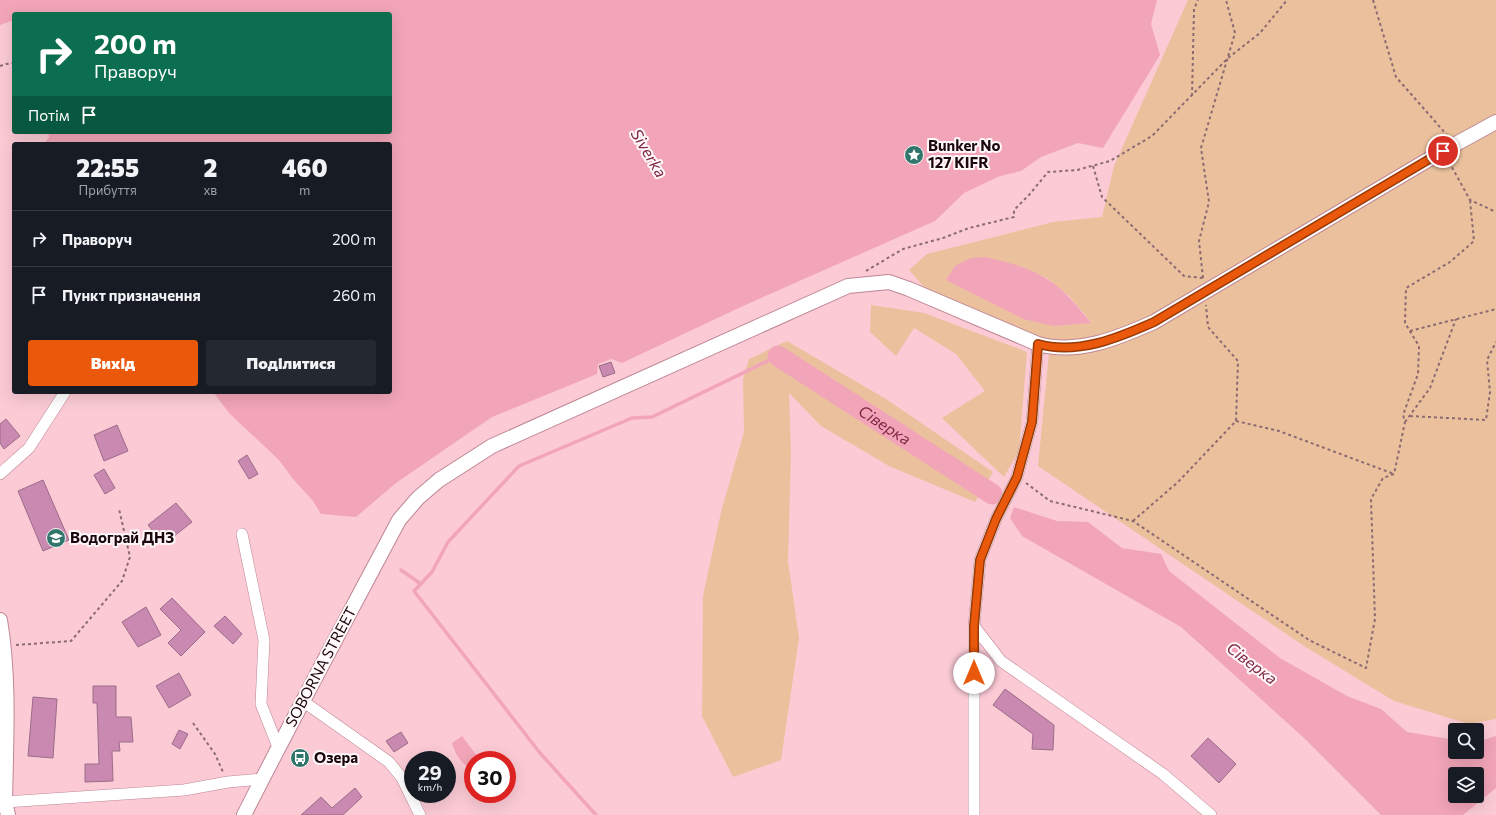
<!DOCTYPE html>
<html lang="uk">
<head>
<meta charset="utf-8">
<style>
	:root { --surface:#171b24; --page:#242831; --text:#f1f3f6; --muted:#9ea1a6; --line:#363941; --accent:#ea580c }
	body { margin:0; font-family:Commissioner,sans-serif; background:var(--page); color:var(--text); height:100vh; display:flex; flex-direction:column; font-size:15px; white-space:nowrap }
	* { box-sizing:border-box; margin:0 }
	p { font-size:13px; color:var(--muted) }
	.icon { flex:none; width:22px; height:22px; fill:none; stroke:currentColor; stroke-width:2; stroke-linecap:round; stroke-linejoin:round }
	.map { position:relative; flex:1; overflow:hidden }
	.sheet { position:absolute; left:12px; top:142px; width:380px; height:252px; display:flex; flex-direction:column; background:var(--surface); border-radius:4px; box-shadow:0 4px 16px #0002 }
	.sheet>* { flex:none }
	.banner { position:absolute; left:12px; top:12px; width:380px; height:122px; border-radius:4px; box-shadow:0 4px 16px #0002; background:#0b6e4f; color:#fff; overflow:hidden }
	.tools { position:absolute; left:1448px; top:723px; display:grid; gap:8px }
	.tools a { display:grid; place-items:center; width:36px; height:36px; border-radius:4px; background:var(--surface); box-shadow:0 4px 16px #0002; font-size:20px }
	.speed { position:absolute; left:404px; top:751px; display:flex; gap:8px; font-size:20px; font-weight:700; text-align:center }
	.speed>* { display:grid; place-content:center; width:52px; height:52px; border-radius:50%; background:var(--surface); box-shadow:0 4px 16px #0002; line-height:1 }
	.speed small { font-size:10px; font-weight:400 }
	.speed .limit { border:6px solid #d22; background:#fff; color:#111 }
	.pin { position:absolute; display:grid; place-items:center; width:34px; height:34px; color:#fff; margin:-17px; border:2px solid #fff; border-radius:50%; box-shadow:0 1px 4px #0007 }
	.me { position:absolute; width:44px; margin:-22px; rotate:0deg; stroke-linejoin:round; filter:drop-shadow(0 0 3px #0008) }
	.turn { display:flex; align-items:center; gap:14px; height:84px; padding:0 16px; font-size:18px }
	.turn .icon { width:52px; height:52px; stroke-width:2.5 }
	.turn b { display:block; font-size:28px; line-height:34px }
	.then { display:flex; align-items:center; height:38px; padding:0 16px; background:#0003; gap:8px; font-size:15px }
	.eta { display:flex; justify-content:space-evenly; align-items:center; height:68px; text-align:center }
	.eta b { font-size:24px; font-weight:800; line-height:28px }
	.primary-button { display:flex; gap:8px; margin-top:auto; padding:8px 16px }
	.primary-button a { flex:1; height:46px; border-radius:4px; background:var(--accent); color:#fff; font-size:16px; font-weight:800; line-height:46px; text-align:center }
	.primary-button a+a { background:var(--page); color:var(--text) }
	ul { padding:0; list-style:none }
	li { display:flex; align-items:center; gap:12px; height:56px; padding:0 16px; border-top:1px solid var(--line) }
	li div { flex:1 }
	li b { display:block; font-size:15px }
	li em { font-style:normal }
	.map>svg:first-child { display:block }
</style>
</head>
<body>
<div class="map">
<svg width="1496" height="815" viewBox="0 0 1496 815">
	<rect width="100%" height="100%" fill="#fbcad5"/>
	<path fill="#ebc19d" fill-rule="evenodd" d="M1188 0H1496V719L1469 724 1394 701 1304 646 1038 466 1050 343 924 287 909 270 927 254 1053 222 1102 217 1114 166ZM1020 266 1047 278 1069 296 1091 322 1054 326Z
		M871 305 924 313 1027 352 1019 451 1004 477 942 418 985 391 956 354 914 328 896 356 870 332Z
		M787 341 886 399 993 472 975 502 889 466 821 426 789 393 791 453 788 561 799 638 781 760 733 777 702 716 703 596 721 512 744 432 743 379 749 359Z"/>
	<path fill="#f2a5b8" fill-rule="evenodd" d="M0 0H1157L1151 24 1160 55 1103 148 1078 143 1041 157 1021 171 1000 176 964 193 935 221 743 306 622 363 611 359 598 364 597 374 492 417 396 483 356 517 321 514 313 501 293 479 279 460 230 414 213 392H390V144H44L49 137 48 132H390V14H14V20L0 25ZM911 147 916 148 921 156 920 160 916 163 911 162 906 154 907 149Z
		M986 257C1006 262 1029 267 1047 279 1065 290 1078 307 1091 323L1054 326 1023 319 946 280 955 266 971 258Z
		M1014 507 1057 521 1088 522 1122 548 1161 554 1169 571 1280 658 1347 696 1381 709 1407 732 1455 740V752H1477V742L1496 736V788L1463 815H1381L1303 737 1181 627 1022 536 1010 518ZM1455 774H1477V796H1455Z
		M462 736 480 760H473V769C462 766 455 754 452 743Z"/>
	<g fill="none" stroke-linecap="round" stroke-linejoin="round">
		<path stroke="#f2a5b8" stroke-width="3.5" d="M401 570 421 584
			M596 815 540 753 414 591 432 572 448 542 519 466 632 418 652 417 778 356"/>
		<path stroke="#f2a5b8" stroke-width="21" id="s1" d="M778 356 992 494"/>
	</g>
	<path fill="#ca89b0" stroke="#9b6c88" d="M611 362 615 373 603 377 599 366Z
		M6 419 20 436 4 449 0 443V424Z
		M117 425 128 451 104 461 94 435Z
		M247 455 258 474 249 479 238 461Z
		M104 469 115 488 105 494 94 475Z
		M43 480 69 540 43 551 18 491Z
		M176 503 192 522 164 544 148 525Z
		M172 598 205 632 181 656 168 643 181 630 160 609Z
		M146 607 161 635 138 647 122 622Z
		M225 616 242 634 233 644 214 626Z
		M179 673 191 695 169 708 156 686Z
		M93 686H116V717H131L133 742H119L120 751H112L113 781 85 782V764H99L97 703H93Z
		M1005 689 1054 725 1053 750 1032 749 1033 734 993 705Z
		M33 697 57 699 53 758 28 756Z
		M179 730 188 734 180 749 172 744Z
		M401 732 408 743 394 752 386 741Z
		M1208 738 1236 764 1219 783 1191 756Z
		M355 788 362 797 343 815H301L321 797 332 808Z"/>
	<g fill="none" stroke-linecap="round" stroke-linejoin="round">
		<defs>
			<path id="minor" d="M1038 344 1032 422 1017 477 996 519 980 560 974 626 1001 661 1163 774 1211 815
				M0 474 29 448 65 392
				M242 534 264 640 261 704 278 747
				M304 702 389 762 402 778 420 815
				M0 799 5 802 184 790 228 782 262 779
				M974 815V626"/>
			<path id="tertiary" d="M0 620C10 679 6 742 5 802L8 815
				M244 815C294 716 347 618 399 520L418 498 439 480 492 446 848 286 889 282 909 289 1038 344C1078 355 1118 338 1154 322L1443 151 1496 122"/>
		</defs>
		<use href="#minor" stroke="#be8694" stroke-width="12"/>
		<use href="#tertiary" stroke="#be8694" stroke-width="16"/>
		<path stroke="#8c6a72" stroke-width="2" stroke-dasharray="3 3" stroke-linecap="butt" d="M1373 0 1396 77 1447 135
			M0 66 6 64 14 63
			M1192 96 1194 9 1198 0
			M1449 162 1470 200 1496 212
			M1093 166 1102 197 1184 276 1203 278
			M866 271 903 249 943 238 969 228 1014 217V210L1029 195 1048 172 1077 170 1110 161 1152 136 1228 58 1260 33 1287 0
			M1203 278 1199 241 1209 202 1201 148 1235 33 1226 0
			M1410 331 1496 309
			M1410 416 1486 420 1490 392 1487 360 1496 342
			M1236 421 1279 431 1394 474
			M1405 422 1430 388 1456 319
			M1026 483 1050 501 1133 521 1309 640 1366 668 1375 619 1371 499 1383 478 1394 474 1405 422 1403 415 1418 374 1419 346 1405 323 1406 288 1450 262 1474 241 1470 200
			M1133 521 1178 482 1236 421 1238 361 1208 327 1206 305
			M16 645 71 641 122 581 130 557 119 509
			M193 723 215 754 223 772"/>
		<use href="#minor" stroke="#fff" stroke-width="11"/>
		<use href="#tertiary" stroke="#fff" stroke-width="14"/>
	</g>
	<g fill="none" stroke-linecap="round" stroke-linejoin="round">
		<defs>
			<path id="route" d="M974 673V626L980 560 996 519 1017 477 1032 422 1038 344C1078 355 1118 338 1154 322L1443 151"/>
		</defs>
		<use href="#route" stroke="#983908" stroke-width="10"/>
		<use href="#route" stroke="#ea580c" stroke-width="7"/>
	</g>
	<defs>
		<symbol id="sight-disc" viewBox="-11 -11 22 22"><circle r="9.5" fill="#30766c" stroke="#fff8f9"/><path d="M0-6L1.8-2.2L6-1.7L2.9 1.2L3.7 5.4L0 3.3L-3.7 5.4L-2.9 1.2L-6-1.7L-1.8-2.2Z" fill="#fff"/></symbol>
		<symbol id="school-disc" viewBox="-11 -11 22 22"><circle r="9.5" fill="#30766c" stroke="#fff8f9"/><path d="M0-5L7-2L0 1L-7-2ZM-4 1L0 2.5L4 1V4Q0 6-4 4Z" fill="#fff"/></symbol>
		<symbol id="bus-disc" viewBox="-11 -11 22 22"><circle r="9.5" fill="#30766c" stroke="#fff8f9"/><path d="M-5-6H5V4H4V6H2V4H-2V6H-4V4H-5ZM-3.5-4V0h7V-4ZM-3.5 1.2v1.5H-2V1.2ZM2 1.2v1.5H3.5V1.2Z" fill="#fff"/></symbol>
	</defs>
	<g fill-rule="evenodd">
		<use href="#sight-disc" x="903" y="144" width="22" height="22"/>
		<use href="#school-disc" x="45" y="527" width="22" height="22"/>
		<use href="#bus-disc" x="289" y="747" width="22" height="22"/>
	</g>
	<g text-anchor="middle" stroke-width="4" stroke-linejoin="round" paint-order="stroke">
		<g font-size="15" font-weight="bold" fill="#1b070d" stroke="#fff8f9" text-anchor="start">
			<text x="928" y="151">Bunker No<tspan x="928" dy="17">127 KIFR</tspan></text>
			<text x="70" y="543">Водограй ДНЗ</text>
			<text x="314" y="763">Озера</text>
		</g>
		<g font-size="15" fill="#1b070d" stroke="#fff8f9">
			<text transform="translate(321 667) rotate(-62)" y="5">SOBORNA STREET</text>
		</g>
		<g font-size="16" font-style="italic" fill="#802846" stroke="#fff8f9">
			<text transform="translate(649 153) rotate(59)" y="6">Siverka</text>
			<text dy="6" stroke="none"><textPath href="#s1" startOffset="127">Сіверка</textPath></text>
			<text transform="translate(1252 663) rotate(37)" y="6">Сіверка</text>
		</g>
	</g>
</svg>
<div class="tools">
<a><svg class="icon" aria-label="search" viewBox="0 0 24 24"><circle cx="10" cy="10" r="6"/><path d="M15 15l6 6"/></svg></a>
<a><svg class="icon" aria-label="layers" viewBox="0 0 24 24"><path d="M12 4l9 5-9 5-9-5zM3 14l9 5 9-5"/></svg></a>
</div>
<div class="speed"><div>29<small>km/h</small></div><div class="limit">30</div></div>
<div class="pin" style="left:1443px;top:151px;background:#d93025"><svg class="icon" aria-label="arrive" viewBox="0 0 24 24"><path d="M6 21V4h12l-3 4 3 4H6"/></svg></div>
<svg class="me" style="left:974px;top:673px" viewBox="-20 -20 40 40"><circle r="19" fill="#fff"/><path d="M0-13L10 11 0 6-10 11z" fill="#ea580c"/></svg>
<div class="banner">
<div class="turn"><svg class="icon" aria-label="right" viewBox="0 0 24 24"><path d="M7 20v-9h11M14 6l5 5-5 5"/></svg><div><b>200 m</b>Праворуч</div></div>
<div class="then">Потім<svg class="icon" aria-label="arrive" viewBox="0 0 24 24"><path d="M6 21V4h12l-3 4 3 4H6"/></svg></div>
</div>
<section class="sheet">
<div class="eta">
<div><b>22:55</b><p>Прибуття</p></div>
<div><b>2</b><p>хв</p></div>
<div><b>460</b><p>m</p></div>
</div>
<ul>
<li><svg class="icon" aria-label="right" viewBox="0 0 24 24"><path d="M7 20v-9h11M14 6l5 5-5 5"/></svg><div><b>Праворуч</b></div><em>200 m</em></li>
<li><svg class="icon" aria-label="arrive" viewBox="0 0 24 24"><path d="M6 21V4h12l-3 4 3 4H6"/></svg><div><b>Пункт призначення</b></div><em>260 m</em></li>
</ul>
<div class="primary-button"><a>Вихід</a><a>Поділитися</a></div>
</section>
</div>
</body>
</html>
